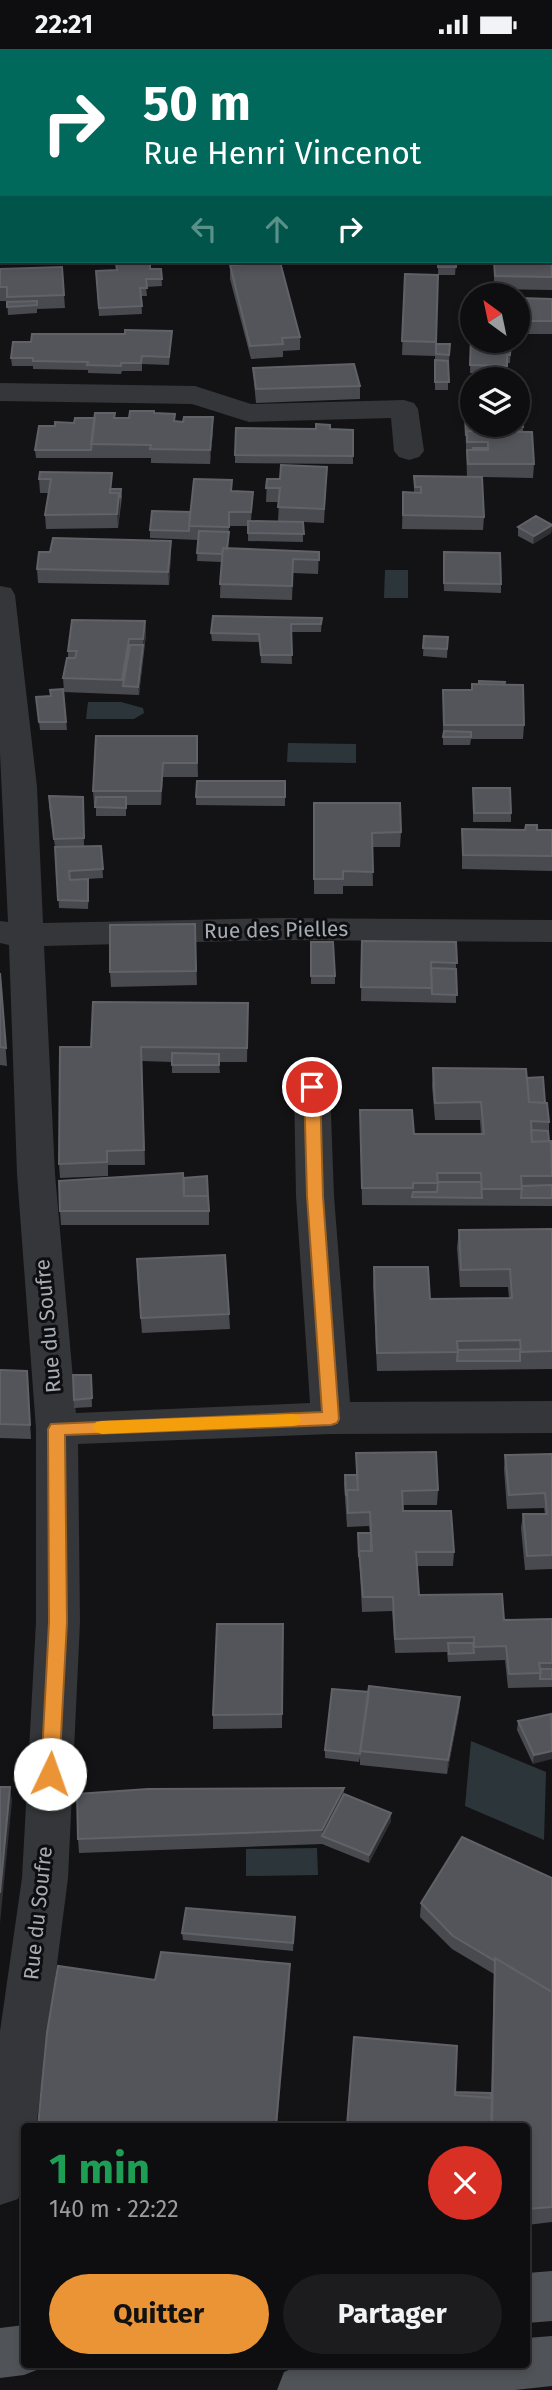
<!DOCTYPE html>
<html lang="fr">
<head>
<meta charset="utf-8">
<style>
	:root { --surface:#0e0e10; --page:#1c1c1e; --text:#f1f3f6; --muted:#9b9c9f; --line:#2e2e30; --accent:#ea9436 }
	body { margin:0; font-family:"Fira Sans",sans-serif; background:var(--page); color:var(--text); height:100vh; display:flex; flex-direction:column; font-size:26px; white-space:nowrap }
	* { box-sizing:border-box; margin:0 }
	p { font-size:23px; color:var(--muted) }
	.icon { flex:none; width:38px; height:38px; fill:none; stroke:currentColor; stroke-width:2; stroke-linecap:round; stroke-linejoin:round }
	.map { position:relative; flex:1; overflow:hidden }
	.details { position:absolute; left:21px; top:2074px; width:509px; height:245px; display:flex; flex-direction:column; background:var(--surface); border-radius:7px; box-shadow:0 4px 10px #0003,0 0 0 2px var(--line) }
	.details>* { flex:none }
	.guide { position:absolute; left:0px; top:0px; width:553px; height:214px; box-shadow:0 4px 10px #0003,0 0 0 2px var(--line); background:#00695c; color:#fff; overflow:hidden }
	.needle { width:46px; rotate:327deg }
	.fabs { position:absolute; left:460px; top:234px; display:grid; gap:14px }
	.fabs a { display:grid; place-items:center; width:70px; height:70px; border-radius:50%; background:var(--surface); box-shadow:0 4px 10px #0003,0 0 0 2px var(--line); font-size:35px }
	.pin { position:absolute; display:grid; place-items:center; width:60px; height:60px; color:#fff; margin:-30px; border:4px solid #fff; border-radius:50%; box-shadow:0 2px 7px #0007 }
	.me { position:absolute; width:77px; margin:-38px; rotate:3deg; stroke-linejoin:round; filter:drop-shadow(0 0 5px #0008) }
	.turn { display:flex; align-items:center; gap:24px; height:147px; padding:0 28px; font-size:32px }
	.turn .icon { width:91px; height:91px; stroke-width:2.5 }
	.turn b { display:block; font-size:49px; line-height:60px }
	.lanes { display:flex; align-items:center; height:66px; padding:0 28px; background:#0003; justify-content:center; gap:35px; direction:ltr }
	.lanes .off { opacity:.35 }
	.round { display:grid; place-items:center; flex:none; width:74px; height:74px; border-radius:37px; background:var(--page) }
	.overview { display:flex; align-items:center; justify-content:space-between; height:119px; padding:0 28px }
	h1 { font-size:42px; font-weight:700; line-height:52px; color:#1e9e55 }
	.cta { display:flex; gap:14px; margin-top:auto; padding:14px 28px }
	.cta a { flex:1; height:80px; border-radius:42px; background:var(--accent); color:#111; font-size:28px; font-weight:700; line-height:80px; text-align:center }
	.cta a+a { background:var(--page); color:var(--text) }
	.status { display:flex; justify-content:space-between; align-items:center; height:49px; padding:0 35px; background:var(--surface); direction:ltr }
	.status svg { height:19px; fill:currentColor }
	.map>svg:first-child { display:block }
</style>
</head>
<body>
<div class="status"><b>22:21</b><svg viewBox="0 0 49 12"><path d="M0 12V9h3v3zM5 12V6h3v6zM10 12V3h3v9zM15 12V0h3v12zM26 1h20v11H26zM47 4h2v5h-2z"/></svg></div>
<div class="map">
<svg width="552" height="2341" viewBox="0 0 552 2341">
	<rect width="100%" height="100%" fill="#131315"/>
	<path fill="#2c363a" d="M385 521H408V549H384Z
		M88 653H121L143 659 144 664 134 670H86Z
		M288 694 356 695V714L287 713Z
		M471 1692 546 1723 544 1791 465 1757Z
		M317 1799 318 1826 246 1827V1800Z"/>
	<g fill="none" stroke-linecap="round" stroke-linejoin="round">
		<path fill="#343639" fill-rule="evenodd" d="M481 0H505L506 2H482Z
			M551 74 552 75V91L551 90Z
			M0 334 195 337 251 355 404 351 414 354 418 360 424 402 419 408 409 411 399 408 394 402 391 369 249 373 192 355 0 352Z
			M0 537 11 539 15 546 37 738 43 874 280 869 552 871V893L280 891 44 897 55 1125 76 1364 310 1354 296 1147 294 1038 299 1029 312 1025 325 1029 330 1038 334 1147 350 1353 552 1352V1384L331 1385 78 1395 80 1573 68 1829 37 2071 35 2077H24V2134L18 2150 0 2156V1982L22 1829 36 1573V1380L17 1125 9 896 0 894V872L8 873 0 704Z"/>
		<path fill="#505358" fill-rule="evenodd" d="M552 2222V2272L527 2274V2224Z
			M24 2276V2315H44L42 2319 24 2326 0 2329V2279Z
			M552 2287V2337L515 2341H277L284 2323 303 2315H527V2289Z"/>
	</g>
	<path fill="#494a50" d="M0 0 2 2V75H0Z
		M540 0H552V17L551 2H541Z
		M2 90V206L0 207V91Z
		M552 200V241L494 240V212H551Z
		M438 212H478V215L456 214 455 226H438Z
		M230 216 300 288V301L283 302V308L251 310 230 230Z
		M62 218 65 259 37 260V264L8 266 7 252H0V220Z
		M161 220 162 237 146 238 147 247H141L142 265 99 267 96 222Z
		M405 225 438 226 436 295H450L449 314H448V341H435V307L402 306Z
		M520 249 552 250V285H518V253H520Z
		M172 282 169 316 142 315V322H122L121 325 88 324V321L33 320V317H12L11 309 31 293Z
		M471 289 511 292 510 314H507L506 325 470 324Z
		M253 319 360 337V350L256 354 254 333Z
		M472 356 523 378V383L534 415 533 429 482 428 484 468 483 481 402 480 403 443 414 444V427L467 428 465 367H472Z
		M155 364 175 365V372L183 373 213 368V382L210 415 151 414V409H36L35 401 55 377 95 369H129Z
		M316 380 353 381V415L235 414V406Z
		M327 418 324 474 303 473V493L248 492V477H229L228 500 319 503 318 525 293 524 292 551 220 549 221 513 197 512 198 491 150 489V481L190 463 232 442 253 443 251 472H278L279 453H266L267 430H280Z
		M40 423 112 440H121L122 448 118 479 46 480 45 466 49 444H40L39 430Z
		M552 476 551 484 533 495 518 487V478Z
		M171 506 169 536 38 534 37 520Z
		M443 511 501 535V544L444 542Z
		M322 569 321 583H291L292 615 261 614 260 593 212 592 211 584Z
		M145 572 146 586 139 646 64 643 63 629 68 609V602Z
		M424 587 448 588 447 609 423 607Z
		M504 636 524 676 523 690H471L470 696H443V641H472Z
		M63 640 67 681H40L36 648 51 647Z
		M197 687 198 728H163L161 756H126V767H96V756H94L93 742Z
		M285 732V757L196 756V748Z
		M473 739 511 764V773H473Z
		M83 748 84 797H101L103 829 70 831 89 839 88 860 59 859 55 798 49 756Z
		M314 754 401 783 400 798H372L373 837H343V845H314Z
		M462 780 552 781V822L462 820Z
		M195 875 197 936 111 938 110 923Z
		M362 892 456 893V954L361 952Z
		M311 893 335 927V935H311Z
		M0 923 7 1017 0 1016Z
		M248 954 247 1013H219L220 1024H172V1013L142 1012 145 1116H108V1127L60 1129 59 1115 91 998Z
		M433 1019 527 1029 545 1054 549 1073V1092L552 1106V1157L362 1156 360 1061 414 1085H481L480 1071H435L432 1037Z
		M184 1138 209 1162V1176H61L60 1162Z
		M552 1180V1320L377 1322 373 1236 374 1218 430 1250 509 1249 508 1238H460L457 1199 459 1181Z
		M137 1224 229 1265 230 1280 142 1284Z
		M0 1321 27 1322 31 1390 0 1389Z
		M73 1326H91L92 1358 74 1359Z
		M356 1404 438 1441 437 1456H403V1462L454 1503 453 1517H417L419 1546 504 1571 552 1570V1638L508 1639 505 1611 448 1613 447 1603 395 1604 392 1562 362 1563 358 1484H370L369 1477 347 1478 344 1434 345 1426H356Z
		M552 1405V1520L525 1521 521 1479 523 1465H545L544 1459 507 1460 504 1420 505 1406Z
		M283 1575 282 1679 213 1680V1666Z
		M460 1648 459 1662 447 1725 360 1716V1708L359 1713 325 1709V1701Z
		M551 1665 533 1715 517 1681 518 1672Z
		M344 1739V1745L391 1764V1772L369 1814 322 1795 79 1804 78 1790Z
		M552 1829V2173L527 2176V2077L455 2043 491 2044 494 1925 452 1900 420 1868 421 1854Z
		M295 1868 293 1902 183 1891 182 1884Z"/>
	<path fill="#2f3034" d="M213 368V382L210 415V401Z
		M119 444 120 457 118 479 117 465Z
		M552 476 551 484 533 495 534 487Z
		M171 492V506L169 536 168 523Z
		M145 572 146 586 143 604V590Z
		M143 596V604L139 646 138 638Z
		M163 714V728L161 756V742Z
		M460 1648 459 1662 447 1725 448 1711Z
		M552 1702V1710L533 1715 534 1706Z
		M10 1738 12 1752 0 1874V1844Z
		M344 1739V1753L322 1787V1795V1781Z
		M391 1764V1772L369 1814V1806Z
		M290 1915V1932L277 2077H276Z"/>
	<path fill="#53555a" stroke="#606268" stroke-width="2" d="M0 0H131L132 2H2V60H0Z
		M2 90V189H0V91Z
		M551 150H552V174H551Z
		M551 200 552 228 495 227 494 212H551Z
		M150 212V220H161L162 230H146L147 239H140L142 257 99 259 96 222 117 221 116 214Z
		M438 212H456V218H438Z
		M280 213 300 288 282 289 283 295 250 297 230 216Z
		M62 218 64 246 7 248V238H0V220Z
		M405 225 438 226 436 293 402 292Z
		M520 249 552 250V272H518V253H521Z
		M37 252V256L7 258V253Z
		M125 281 172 282 169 308 142 307 141 314H121V317L87 316 88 313 33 312V309H11L13 293H31L32 285H125Z
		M471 289H472V292H511L510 306H507V317L470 316Z
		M436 295H450L449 306 436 305Z
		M435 311 448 312 449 333H435Z
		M354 315 360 337 256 340 253 319Z
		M472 356V376H518V357H522L523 378H507V382H467L466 387 465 367H472Z
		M130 362H154V364L175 365 174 372 183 373 184 368H213L210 401 150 400 151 396 91 395 95 364H115L114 369H129Z
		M75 369H95L91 401H35L39 377H55V373L74 374Z
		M316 375 330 376V380L353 381V407L235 406 236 379 316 380Z
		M467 382 532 383 534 415H468L467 401H488V393H467Z
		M473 399H488V401H473Z
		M281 416 327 418 324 460 278 458 280 439H266L267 430H280Z
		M40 423 112 424 110 444H119L117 465 45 466 51 430H39Z
		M414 427 482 428 484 468 403 466V443L421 444V438H415Z
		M194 430 232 431 231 442 253 443 251 463H229V478L189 477Z
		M110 440H121L120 449 119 444H110Z
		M152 462 190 463 189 482 150 481Z
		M536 467 552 476 534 487 518 478Z
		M248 472 303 473 304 485 248 484Z
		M199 482 229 483 227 500 223 499 222 505 197 504Z
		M53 489 171 492 168 523 37 520 39 503H50Z
		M223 499 319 503V511L293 510 292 537 220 535Z
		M444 503 500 504 501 535 444 534Z
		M213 567 322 569 321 575H291L292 606H261L259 585 211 584Z
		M72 571 145 572 143 590H129L122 631 63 629 67 609H75L77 602H68Z
		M424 587 448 588 447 600 423 599Z
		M130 596H143L138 638 123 637Z
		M479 632 505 633 504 636 479 635Z
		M472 635 523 636 524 676H444L443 641H472Z
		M63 640 66 673H39L36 648 51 647 50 641Z
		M444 682 471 683V688H443Z
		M96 687H197V714H163L161 742H93Z
		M197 732H285V748H196Z
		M473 739H510L511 764H474Z
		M49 747 83 748 84 789 54 790Z
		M96 748H126V759L95 758Z
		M314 754H400L401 783 372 784 373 823 343 822V830H314Z
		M526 776H537V781H552V807L463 806 462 780 525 781Z
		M101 797 103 820 69 822 70 831 88 830V852L58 851 55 798Z
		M195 875 196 922 110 923V876Z
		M362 892 456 893 457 914 431 913 432 939 361 938Z
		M311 893H333L335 927H311Z
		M431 919 456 920 457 946 432 945Z
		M0 924 6 999 0 998Z
		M93 953 248 954 247 999 141 998 144 1101 107 1102V1113L59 1115 60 998H91Z
		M172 1004 219 1005V1016H172Z
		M433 1019 526 1020 529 1053 547 1054 549 1073 531 1072 532 1093 551 1092 552 1127H521L522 1140H482L481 1124H437L438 1134H413V1139H362L360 1061H412L414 1085H484L481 1053 435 1054Z
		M543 1028 545 1054 529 1053 527 1029Z
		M531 1081 548 1082 549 1092 532 1093Z
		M183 1124 184 1147H208L209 1162H60L59 1132Z
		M207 1127 208 1147H184V1129Z
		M438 1133H481L482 1149 412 1148 413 1143H437Z
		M552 1136V1149H521L522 1137Z
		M552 1180V1302L521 1303 520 1291 457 1292 458 1303 377 1304 374 1218H428L430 1250 512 1249 510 1220 461 1221 459 1181Z
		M225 1206 229 1265 141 1269 137 1210Z
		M520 1300V1312H457L458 1301Z
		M0 1321 27 1322 30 1376 0 1375Z
		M73 1326H91L92 1349 74 1351Z
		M436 1403 438 1441 402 1442 403 1462H451L454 1503H416L419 1546 502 1545 504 1571 552 1570V1614H539L541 1624 509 1625 506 1597 474 1598V1588L395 1590 393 1548H363L359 1502H372L370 1463 348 1464 347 1441H358L356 1404Z
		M552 1405V1506L527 1507 523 1465H547L545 1444 509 1446 505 1406Z
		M345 1426H357L358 1441H347L346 1447Z
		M358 1484H371V1502H359V1508Z
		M217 1575H283L282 1665 213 1666Z
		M448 1594H473L474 1604 449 1605Z
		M540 1620H552V1630H540Z
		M369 1637 460 1648 448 1711 360 1702Z
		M332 1640 369 1643 360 1705 325 1701Z
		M551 1665 552 1702 534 1706 518 1672Z
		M0 1738H10L0 1844Z
		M344 1739 322 1781 78 1790 77 1745 148 1740Z
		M344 1745 391 1764 369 1806 322 1787Z
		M462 1788 552 1829V1943L495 1909V1912L453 1887 421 1854Z
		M186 1859 295 1868 293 1894 182 1884Z
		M161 1903 290 1915 276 2077H38L47 1984 58 1917 155 1931Z
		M495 1909 552 1943V2158L527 2160V2077H492Z
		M354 1988 457 1997 455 2046 492 2049 491 2077H347Z
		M455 2043 491 2044V2049L455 2046Z"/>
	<path fill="#ea9436" stroke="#986023" stroke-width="2" d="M312 1033 320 1038 323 1147 339 1370 337 1374 331 1376 65 1386 67 1573 59 1725 57 1731 50 1733 43 1731 41 1725 49 1573 48 1380 51 1375 322 1363 307 1147 304 1038Z"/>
	<path fill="#f59e0b" d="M292 1365 298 1366 301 1371 298 1376 292 1377 102 1385 96 1383 93 1378 96 1373 102 1372Z"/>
	<g text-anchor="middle" stroke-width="6" stroke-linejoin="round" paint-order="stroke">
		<g font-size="21" fill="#a5acb4" stroke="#0e0e10">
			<text transform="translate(276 881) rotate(-1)" y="7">Rue des Pielles</text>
			<text transform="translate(48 1277) rotate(-95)" y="7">Rue du Soufre</text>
			<text transform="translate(38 1864) rotate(-84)" y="7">Rue du Soufre</text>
		</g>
	</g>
</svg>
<div class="fabs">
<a><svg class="needle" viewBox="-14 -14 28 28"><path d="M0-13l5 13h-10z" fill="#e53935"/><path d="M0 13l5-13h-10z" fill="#9b9c9f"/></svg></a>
<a><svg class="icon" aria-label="layers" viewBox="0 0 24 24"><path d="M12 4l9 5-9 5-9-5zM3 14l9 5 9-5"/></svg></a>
</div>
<div class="pin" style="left:312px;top:1038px;background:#d93025"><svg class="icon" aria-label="arrive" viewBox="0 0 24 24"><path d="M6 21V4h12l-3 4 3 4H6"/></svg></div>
<svg class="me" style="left:50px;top:1725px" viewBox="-20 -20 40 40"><circle r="19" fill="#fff"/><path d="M0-13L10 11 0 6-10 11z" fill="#ea9436"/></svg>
<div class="guide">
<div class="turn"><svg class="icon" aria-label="right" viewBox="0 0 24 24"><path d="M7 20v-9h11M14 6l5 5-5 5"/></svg><div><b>50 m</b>Rue Henri Vincenot</div></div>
<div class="lanes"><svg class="icon off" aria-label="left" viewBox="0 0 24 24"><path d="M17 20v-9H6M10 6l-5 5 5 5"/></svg><svg class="icon off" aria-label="ahead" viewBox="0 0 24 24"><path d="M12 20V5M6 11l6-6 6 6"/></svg><svg class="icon" aria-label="right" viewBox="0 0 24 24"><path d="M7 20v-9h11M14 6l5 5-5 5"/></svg></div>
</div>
<section class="details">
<div class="overview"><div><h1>1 min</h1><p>140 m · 22:22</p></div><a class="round" style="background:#d93025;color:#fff"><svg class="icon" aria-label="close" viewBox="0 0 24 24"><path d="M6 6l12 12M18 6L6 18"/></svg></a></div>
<div class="cta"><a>Quitter</a><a>Partager</a></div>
</section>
</div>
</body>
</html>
